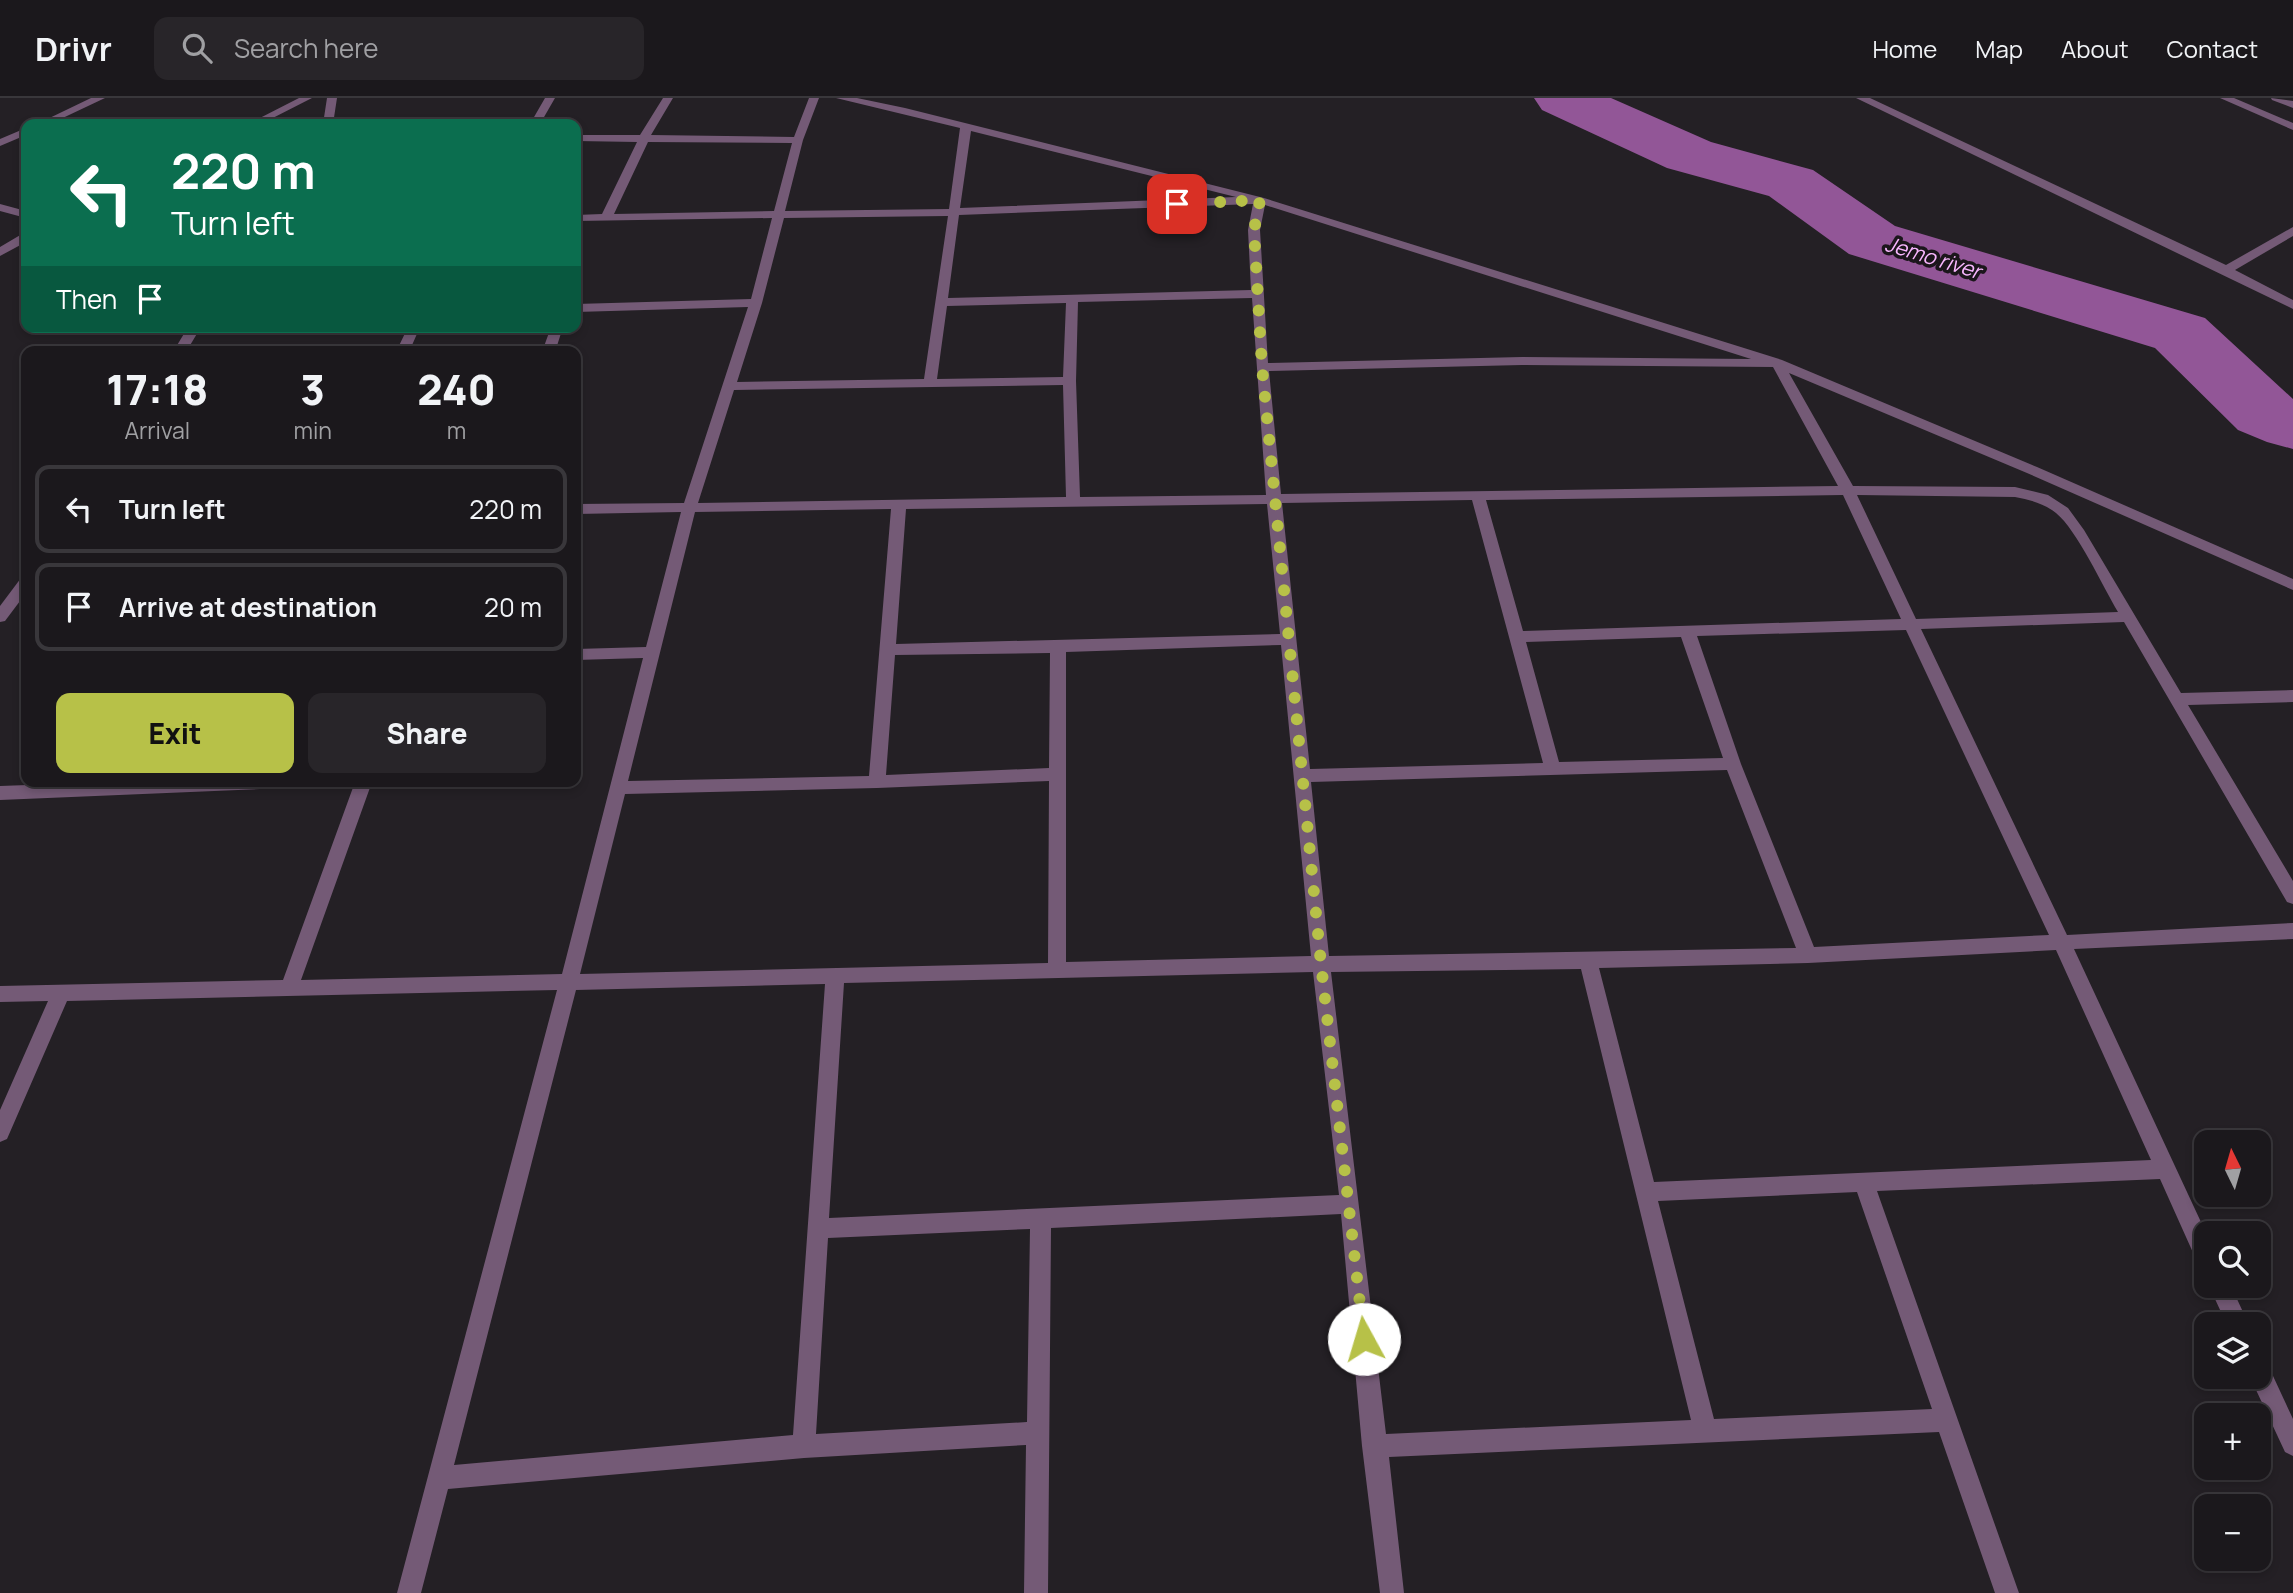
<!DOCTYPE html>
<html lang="en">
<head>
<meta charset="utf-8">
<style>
	:root { --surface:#1b181c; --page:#282529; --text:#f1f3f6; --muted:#a0a0a3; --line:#39373b; --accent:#b7c148 }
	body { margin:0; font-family:Manrope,sans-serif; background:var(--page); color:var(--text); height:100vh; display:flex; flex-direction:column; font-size:26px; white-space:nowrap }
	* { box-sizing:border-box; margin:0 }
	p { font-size:23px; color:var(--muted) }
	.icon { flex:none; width:38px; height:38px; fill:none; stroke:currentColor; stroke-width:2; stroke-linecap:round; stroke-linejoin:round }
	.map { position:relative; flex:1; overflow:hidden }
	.sheet { position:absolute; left:21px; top:248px; width:560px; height:441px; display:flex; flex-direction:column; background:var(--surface); border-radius:14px; box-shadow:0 4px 10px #0003,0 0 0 2px var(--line) }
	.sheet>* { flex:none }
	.banner { position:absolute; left:21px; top:21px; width:560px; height:214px; border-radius:14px; box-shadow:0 4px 10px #0003,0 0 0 2px var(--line); background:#0b6e4f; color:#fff; overflow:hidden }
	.needle { width:46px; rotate:355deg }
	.fabs { position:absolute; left:2194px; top:1032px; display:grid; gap:14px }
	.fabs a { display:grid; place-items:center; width:77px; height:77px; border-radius:14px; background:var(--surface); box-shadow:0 4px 10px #0003,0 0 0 2px var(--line); font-size:35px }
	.pin { position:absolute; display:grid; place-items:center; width:60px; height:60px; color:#fff; margin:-30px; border-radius:14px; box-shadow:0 4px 10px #0006 }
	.me { position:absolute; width:77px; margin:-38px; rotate:354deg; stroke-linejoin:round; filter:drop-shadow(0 0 5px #0008) }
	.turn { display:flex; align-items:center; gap:24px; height:147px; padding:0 35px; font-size:32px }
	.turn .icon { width:91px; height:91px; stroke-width:2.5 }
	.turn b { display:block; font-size:49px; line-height:60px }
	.then { display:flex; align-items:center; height:66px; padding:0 35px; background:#0003; gap:14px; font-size:26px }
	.eta { display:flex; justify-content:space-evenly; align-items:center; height:119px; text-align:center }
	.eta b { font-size:42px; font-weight:800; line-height:49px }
	.action { display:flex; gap:14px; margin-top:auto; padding:14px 35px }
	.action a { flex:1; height:80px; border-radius:14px; background:var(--accent); color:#111; font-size:28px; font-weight:800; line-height:80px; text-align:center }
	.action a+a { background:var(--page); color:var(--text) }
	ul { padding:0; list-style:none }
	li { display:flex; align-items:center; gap:21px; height:88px; margin:0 14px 10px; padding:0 21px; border:4px solid var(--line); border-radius:14px }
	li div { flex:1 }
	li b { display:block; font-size:26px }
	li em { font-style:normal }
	header { display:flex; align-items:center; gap:42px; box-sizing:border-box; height:98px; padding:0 35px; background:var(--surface); border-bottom:2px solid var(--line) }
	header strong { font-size:33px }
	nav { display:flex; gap:38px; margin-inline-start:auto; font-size:24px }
	.search { width:490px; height:63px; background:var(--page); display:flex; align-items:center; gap:18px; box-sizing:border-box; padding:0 24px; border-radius:14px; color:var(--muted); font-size:26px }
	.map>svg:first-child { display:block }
</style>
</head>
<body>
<header>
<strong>Drivr</strong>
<div class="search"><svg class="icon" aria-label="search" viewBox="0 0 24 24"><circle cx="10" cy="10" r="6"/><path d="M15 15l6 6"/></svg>Search here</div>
<nav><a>Home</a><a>Map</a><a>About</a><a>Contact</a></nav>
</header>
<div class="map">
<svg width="2293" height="1495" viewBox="0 0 2293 1495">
	<rect width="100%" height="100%" fill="#242025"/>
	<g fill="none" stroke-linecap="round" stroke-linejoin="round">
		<path fill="#925697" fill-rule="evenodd" d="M1534 0H1611L1711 44 1813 72 1895 128 2205 220 2293 301V351L2267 344 2238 332 2155 250 1849 156 1769 98 1667 70 1542 12Z"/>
		<path fill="#745a76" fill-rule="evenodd" d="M91 0H105L50 26H37Z
			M299 0H312L261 26H248Z
			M327 0H337L333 26H323Z
			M545 0H555L540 26H530Z
			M663 0H673L651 37 794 39 809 0H819L803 42 785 113 949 111 960 30 836 0H857L905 10 1264 100 1782 262 2037 369 2293 481V492L2027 375 1789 275 1853 388 2015 389 2048 397 2068 410 2084 432 2181 595 2293 592V604L2188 607 2293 783V806L2287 804 2124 524 1921 531 2067 837 2293 825V841L2074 851 2207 1137V1171L2199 1168 2160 1081 1877 1093 2019 1495H1995L1939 1334 1389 1359 1404 1495H1380L1362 1348 1341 1116 1051 1130 1048 1495H1024L1026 1347 804 1360 448 1391 421 1495H397L557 892 67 903 7 1041 0 1044V1012L48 903 0 904V888L283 882 355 684H372L301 882 562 876 643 560 576 562V551L646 549 681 414 576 416V406L684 405 748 209 576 214V206L751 201 772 120 576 123V117L602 116 637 44 576 43V37H640ZM971 33 1236 99 960 110ZM648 44 792 45 774 113 614 116ZM1253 106 1248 132 1251 192 948 200 959 117ZM1265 107 1751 261 1522 259 1268 265 1260 132ZM948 118 924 281 737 284 762 205 784 120ZM1252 200 1266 397 1080 399 1076 283 1078 204ZM1066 205 1063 279 937 281 947 208ZM1522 267 1773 269 1838 388 1281 396 1269 273ZM1063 287 1066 399 698 405 734 292ZM1843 397 1901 521 1523 533 1486 402ZM1857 397 2015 399C2030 402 2043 405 2056 415 2077 432 2103 489 2118 514L1916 521ZM1472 402 1543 665 1310 671 1282 405ZM1267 406 1280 536 896 546 906 411ZM891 411 869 678 628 683 695 414ZM1906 532 2049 837 1814 849 1741 666 1697 538ZM1681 539 1723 660 1559 664 1526 544ZM1281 547 1311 858 1066 864V554ZM1050 555 1049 670 886 677 895 557ZM1727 672 1796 850 1329 858 1311 684ZM1049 683 1048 865 580 876 625 696 877 690ZM2056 852 2151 1062 1654 1084 1599 870 1808 865ZM1581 871 1691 1322 1386 1336 1331 874ZM1313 874 1339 1097 829 1120 844 885ZM825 886 793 1337 454 1367 576 892ZM1857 1094 1932 1311 1714 1321 1658 1103ZM1030 1131 1027 1324 816 1336 828 1140Z
			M1856 0H1870L2226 167 2293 129V138L2235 172 2293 202V211Z
			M2220 0H2234L2293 25V32Z
			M2271 0 2293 3V10L2272 2Z
			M26 30V37L0 48V41Z
			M0 106 26 113V120L0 113Z
			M22 136H26V144L0 158V149Z
			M188 229H201L186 254H173Z
			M408 229H420L409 254H396Z
			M551 229H563L555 254H542Z
			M26 479V495L5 523 0 524V508L21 480Z
			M110 684H291L283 690 0 702V688Z
			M2209 1188H2231L2249 1227H2227Z
			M2259 1262 2267 1265 2293 1321V1358L2285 1354 2250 1279H2259Z"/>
	</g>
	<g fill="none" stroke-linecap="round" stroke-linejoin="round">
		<path stroke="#b7c148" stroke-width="12" stroke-dasharray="0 21.6" d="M1177 106 1260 102 1254 132 1262 269 1321 866 1364 1241"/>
	</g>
	<g text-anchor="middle" stroke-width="7" stroke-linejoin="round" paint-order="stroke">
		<g font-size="21" font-style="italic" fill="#f8b6fe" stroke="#1b161b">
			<text transform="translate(1933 160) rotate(17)" y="7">Jemo river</text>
		</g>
	</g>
</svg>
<div class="fabs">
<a><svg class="needle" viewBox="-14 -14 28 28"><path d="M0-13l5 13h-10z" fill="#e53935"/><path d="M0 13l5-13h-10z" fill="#a0a0a3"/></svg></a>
<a><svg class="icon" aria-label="search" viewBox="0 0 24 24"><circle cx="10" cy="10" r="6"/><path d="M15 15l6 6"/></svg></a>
<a><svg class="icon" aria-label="layers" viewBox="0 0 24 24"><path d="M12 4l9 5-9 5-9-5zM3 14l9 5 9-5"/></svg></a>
<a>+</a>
<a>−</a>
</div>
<div class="pin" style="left:1177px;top:106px;background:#d93025"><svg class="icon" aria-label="arrive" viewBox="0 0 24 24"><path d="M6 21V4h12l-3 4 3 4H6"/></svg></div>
<svg class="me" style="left:1364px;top:1241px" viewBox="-20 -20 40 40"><circle r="19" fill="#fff"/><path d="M0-13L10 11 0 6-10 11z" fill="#b7c148"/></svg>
<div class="banner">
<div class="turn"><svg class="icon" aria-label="left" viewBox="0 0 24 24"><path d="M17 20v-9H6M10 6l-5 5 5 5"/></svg><div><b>220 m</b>Turn left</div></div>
<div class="then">Then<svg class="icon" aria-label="arrive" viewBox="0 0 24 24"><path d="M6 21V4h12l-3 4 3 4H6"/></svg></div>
</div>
<section class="sheet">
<div class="eta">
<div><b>17:18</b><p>Arrival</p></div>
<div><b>3</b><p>min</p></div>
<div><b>240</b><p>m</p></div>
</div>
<ul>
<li><svg class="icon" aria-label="left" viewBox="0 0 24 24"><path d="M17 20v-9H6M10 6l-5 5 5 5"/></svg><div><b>Turn left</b></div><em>220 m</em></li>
<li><svg class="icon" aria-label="arrive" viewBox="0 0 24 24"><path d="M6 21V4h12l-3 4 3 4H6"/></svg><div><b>Arrive at destination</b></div><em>20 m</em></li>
</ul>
<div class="action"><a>Exit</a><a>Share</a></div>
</section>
</div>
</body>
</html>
